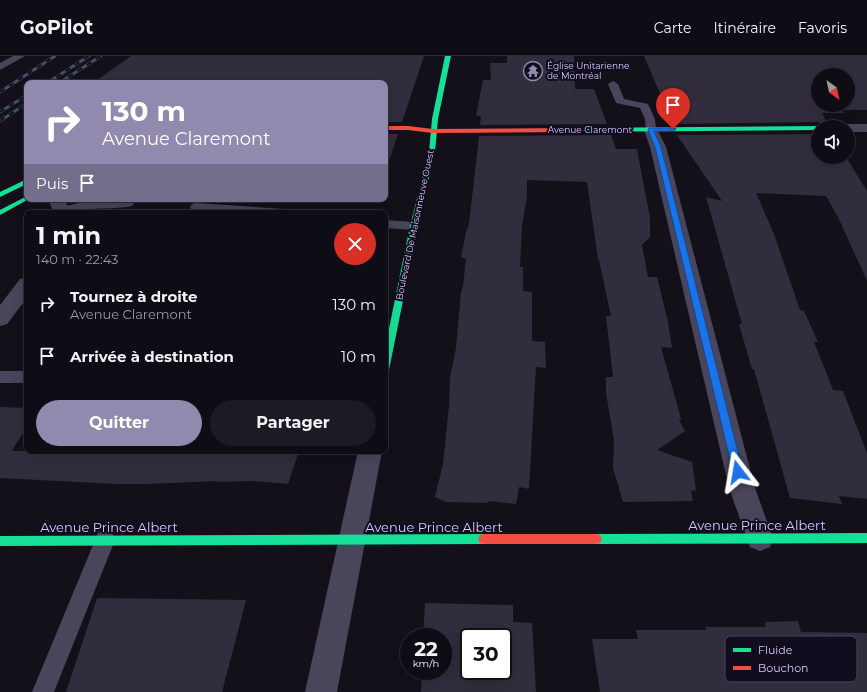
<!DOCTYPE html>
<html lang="fr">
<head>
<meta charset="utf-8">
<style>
	:root { --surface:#0e0c14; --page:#1c1a22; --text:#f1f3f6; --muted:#9b9ba0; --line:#2e2c34; --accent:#9289ae }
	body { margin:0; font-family:Montserrat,sans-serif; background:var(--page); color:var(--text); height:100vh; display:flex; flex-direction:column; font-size:15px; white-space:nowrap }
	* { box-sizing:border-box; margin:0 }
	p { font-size:13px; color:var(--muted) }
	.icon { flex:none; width:22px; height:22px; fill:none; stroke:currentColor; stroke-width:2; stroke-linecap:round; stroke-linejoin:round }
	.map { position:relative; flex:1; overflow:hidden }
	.side { position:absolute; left:24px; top:154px; width:364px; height:244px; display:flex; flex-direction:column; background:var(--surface); border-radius:8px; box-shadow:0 4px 16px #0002,0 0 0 1px var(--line) }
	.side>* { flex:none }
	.guide { position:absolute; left:24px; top:24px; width:364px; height:122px; border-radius:8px; box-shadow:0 4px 16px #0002,0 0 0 1px var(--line); background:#9289ae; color:#fff; overflow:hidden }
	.needle { width:26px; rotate:147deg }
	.tools { position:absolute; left:811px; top:12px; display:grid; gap:8px }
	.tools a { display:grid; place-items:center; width:44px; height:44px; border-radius:50%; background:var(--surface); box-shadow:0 4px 16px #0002,0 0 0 1px var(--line); font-size:20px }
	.speed { position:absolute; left:400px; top:572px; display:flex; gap:8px; font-size:20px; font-weight:700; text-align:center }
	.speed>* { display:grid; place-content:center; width:52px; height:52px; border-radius:50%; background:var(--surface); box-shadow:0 4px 16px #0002,0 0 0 1px var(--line); line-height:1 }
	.speed small { font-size:10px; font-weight:400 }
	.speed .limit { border:2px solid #111; border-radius:6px; background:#fff; color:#111 }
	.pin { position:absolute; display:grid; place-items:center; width:34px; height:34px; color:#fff; margin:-41px -17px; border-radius:50% 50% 50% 0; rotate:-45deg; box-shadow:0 0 4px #0007 }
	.pin .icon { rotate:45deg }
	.me { position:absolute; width:44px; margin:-22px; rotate:346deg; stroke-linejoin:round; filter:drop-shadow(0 0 3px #0008) }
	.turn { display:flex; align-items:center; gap:14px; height:84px; padding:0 12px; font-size:18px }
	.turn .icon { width:52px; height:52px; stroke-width:2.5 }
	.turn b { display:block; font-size:28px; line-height:34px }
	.then { display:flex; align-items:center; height:38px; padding:0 12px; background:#0003; gap:8px; font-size:15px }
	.round { display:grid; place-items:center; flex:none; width:42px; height:42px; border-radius:21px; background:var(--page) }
	.headline { display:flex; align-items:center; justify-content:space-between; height:68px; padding:0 12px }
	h1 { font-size:24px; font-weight:700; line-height:30px }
	.action { display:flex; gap:8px; margin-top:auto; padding:8px 12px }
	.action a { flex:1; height:46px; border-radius:24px; background:var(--accent); color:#fff; font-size:16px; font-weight:700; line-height:46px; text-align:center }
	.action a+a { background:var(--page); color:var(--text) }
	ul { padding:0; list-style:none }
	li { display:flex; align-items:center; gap:12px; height:52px; padding:0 12px }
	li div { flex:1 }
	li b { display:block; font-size:15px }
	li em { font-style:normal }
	header { display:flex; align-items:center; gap:24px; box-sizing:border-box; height:56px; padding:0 20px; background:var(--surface); border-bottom:1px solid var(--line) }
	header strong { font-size:19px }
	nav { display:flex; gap:22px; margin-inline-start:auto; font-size:14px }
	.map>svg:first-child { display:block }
</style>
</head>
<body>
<header>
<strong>GoPilot</strong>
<nav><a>Carte</a><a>Itinéraire</a><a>Favoris</a></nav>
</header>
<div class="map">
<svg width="867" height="636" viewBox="0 0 867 636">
	<rect width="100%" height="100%" fill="#13101a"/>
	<path fill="#312d3c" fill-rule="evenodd" d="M131 0H424L402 66H385V27H93Z
		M507 0H574L575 33H594L607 68 480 69 481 60H476L483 24H491L490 7H507Z
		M644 0H867V54H842L844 57H822L829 71 818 66 673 68ZM818 19H848V49H818Z
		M385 78H398L390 102H385Z
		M818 78V101H846L867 135V225L838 161 826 140 756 137 774 178 800 254 804 255 818 286H814L833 334 843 335 867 397V443L839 440 842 448 790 442 754 313H752L739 268H742L706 141 722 145 677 79Z
		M611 79 616 93H637L650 162V181L642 189 648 221H657L668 266 672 292 661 291 681 363 679 364 685 375 657 394 692 406 696 434 691 435 693 445 623 446 613 412 614 384 606 337V321H613L606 260H611L599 204 598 203 587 126 527 124V140L522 170 520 211H523V235L532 236V285L545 286 546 312 536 311 529 433 519 431 516 448 489 445 487 447 446 446 435 441 443 408 449 350 450 322 456 292 461 236 463 231 466 202H461L466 176 469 168 479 80Z
		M0 351 27 352V370L12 395H299L288 428 254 425 217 426V425L147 428H118L0 422Z
		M97 542 246 544 222 636H66Z
		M425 547 513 549V566L532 567 536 636H421L422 615H443V581H423ZM469 581H503V615H469Z
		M798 565 801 576 867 577V636H600L592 583H638L636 574H706L705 571H766L765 566Z"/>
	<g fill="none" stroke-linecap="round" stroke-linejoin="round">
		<path fill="#49455a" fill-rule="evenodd" d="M13 0H25L0 14V7Z
			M613 25 618 28 624 43 648 48 655 63 656 74 655 76 651 77 646 74 645 63 640 52 616 47 608 28Z
			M128 143 132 144 134 147 132 150C117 153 104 152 88 153 78 153 69 157 57 157L56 155 58 152 87 145 109 146Z
			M196 147 284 153 288 154 290 157H229L192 154 190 151 192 148Z
			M385 164 414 166 419 167 420 170 419 173 414 174 385 172Z
			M0 315H27V327H0Z
			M105 475 112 477 115 484 54 636H32L98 477Z"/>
		<path fill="#49455a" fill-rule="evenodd" d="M848 68H867V76H848V71H841L843 69Z
			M651 70 656 71 666 91 755 432 773 482 770 491 760 495 750 491 729 432 650 91 644 74 646 71Z
			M48 143H64L72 157H54Z
			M27 221V242L7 268 0 270V249L20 223Z
			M358 395H382L337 636H305Z"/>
		<path fill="#16e098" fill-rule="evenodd" d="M445 0H451L438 63 435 96 418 170 389 314 388 316 385 317V292L410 170 429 96 432 63Z
			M818 70 820 71H818V74L570 76 567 74 570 72Z
			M27 123V128L0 141V136Z
			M27 140V143H29L0 159V154Z
			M867 477V487L596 488 592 487 590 483 592 479 596 478Z
			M484 478 488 479 490 483 488 487 484 488 0 490V480Z"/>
		<path fill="#f24e42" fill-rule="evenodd" d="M385 70H408L433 73 570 72 573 74 570 76 433 77 408 74H385Z
			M484 478H596L600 479 602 483 600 487 596 488H484L480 487 478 483 480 479Z"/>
		<defs>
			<path id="rail" d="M47 27 89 0
				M59 27 101 0
				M0 36 55 0
				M0 56 27 39
				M0 65 27 47"/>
		</defs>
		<use href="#rail" stroke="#425164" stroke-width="3"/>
		<use href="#rail" stroke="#110c1e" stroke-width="2" stroke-dasharray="5.5" stroke-linecap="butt"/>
	</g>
	<path fill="#1a73e8" stroke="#114b97" d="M649 72H673L676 73 673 75H654L661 91 743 416 742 420 738 421 735 420 733 416 655 91 648 74Z"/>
	<defs>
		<symbol id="temple-ring" viewBox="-11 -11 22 22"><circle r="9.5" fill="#110c1e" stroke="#9289ae" stroke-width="1.5"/><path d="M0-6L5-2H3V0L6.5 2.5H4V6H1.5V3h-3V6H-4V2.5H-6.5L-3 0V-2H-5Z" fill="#9289ae"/></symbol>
	</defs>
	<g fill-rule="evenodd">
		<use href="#temple-ring" x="522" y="4" width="22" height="22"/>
	</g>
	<g text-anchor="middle" stroke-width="4" stroke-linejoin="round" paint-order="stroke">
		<g font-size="9" fill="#d6cafe" stroke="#110c1e" text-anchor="start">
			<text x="547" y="13">Église Unitarienne<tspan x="547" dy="10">de Montréal</tspan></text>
		</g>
		<g font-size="9" fill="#d6cafe" stroke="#110c1e">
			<text x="590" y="77">Avenue Claremont</text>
			<text transform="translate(415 169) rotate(-78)" y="3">Boulevard De Maisonneuve Ouest</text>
		</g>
		<g font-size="13" fill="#d6cafe" stroke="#110c1e">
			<text x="757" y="474">Avenue Prince Albert</text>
			<text x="109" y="476">Avenue Prince Albert</text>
			<text x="434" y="476">Avenue Prince Albert</text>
		</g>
	</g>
	<rect x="725" y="580" width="132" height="46" rx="6" fill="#110c1e" stroke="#4c4561" stroke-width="1"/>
	<rect x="733" y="592" width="18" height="4" fill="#16e098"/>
	<rect x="733" y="610" width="18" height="4" fill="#f24e42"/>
	<g font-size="11" fill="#d6cafe">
		<text x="758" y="598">Fluide</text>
		<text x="758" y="616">Bouchon</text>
	</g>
</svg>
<div class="tools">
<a><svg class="needle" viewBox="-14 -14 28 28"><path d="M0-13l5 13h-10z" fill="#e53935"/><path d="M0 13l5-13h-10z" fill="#9b9ba0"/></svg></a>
<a><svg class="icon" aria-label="sound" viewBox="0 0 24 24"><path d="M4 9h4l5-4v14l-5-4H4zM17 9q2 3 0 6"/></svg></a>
</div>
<div class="speed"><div>22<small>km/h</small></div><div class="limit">30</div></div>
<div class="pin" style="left:673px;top:73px;background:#d93025"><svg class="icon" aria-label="arrive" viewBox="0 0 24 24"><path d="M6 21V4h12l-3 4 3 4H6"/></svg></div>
<svg class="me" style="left:738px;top:416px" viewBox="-20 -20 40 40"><path d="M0-17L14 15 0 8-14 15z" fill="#1a73e8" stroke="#fff" stroke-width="4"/></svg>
<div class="guide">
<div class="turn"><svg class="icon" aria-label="right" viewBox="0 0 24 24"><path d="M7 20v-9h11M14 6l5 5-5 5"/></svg><div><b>130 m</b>Avenue Claremont</div></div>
<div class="then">Puis<svg class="icon" aria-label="arrive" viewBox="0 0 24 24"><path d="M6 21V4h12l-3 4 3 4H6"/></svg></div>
</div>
<section class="side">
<div class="headline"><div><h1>1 min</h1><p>140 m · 22:43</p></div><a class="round" style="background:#d93025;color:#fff"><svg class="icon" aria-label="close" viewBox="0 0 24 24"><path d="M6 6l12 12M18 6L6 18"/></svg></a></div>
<ul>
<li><svg class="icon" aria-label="right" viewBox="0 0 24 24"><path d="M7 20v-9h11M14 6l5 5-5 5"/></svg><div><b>Tournez à droite</b><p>Avenue Claremont</p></div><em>130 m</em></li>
<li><svg class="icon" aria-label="arrive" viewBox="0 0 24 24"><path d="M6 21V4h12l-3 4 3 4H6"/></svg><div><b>Arrivée à destination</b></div><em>10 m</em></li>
</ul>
<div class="action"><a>Quitter</a><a>Partager</a></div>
</section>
</div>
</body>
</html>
